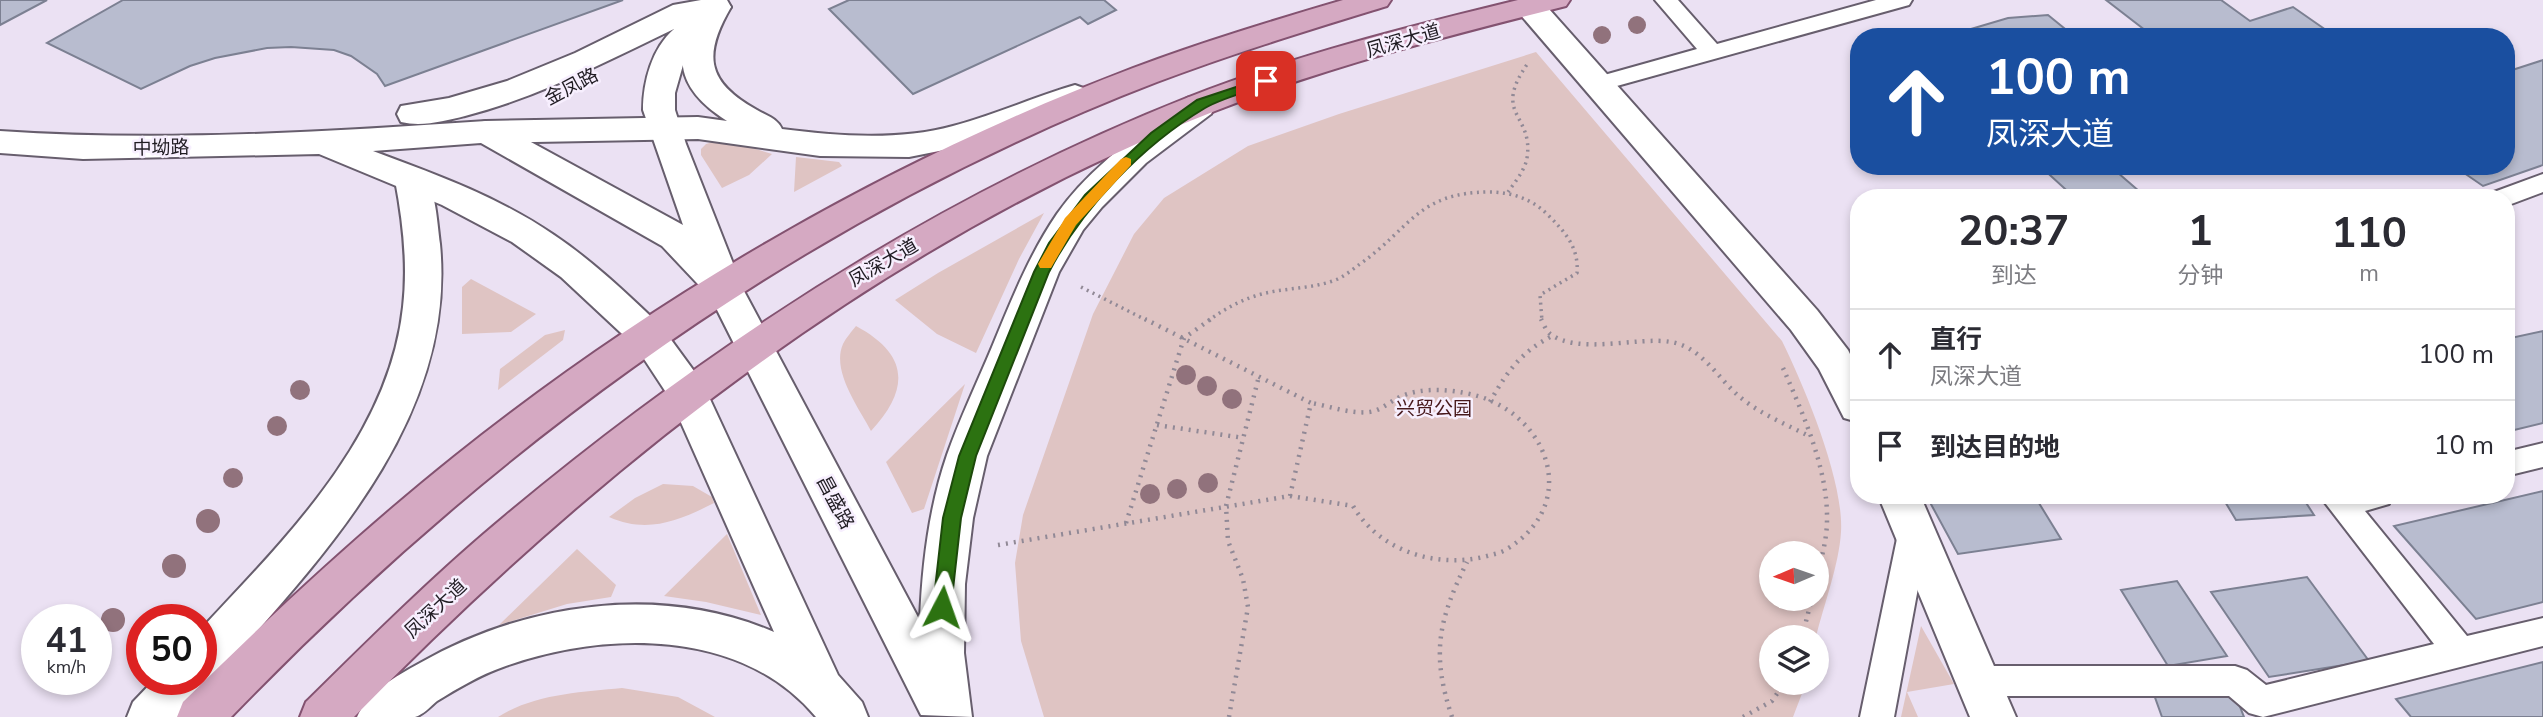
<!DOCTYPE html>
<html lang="zh">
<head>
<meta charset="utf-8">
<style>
	:root { --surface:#fff; --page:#f2f2f3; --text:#2b2b33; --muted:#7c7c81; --line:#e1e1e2 }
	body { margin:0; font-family:"Nunito Sans","Noto Sans SC",sans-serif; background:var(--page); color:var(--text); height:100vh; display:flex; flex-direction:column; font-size:26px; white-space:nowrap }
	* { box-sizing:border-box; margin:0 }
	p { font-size:23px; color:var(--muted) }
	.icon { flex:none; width:38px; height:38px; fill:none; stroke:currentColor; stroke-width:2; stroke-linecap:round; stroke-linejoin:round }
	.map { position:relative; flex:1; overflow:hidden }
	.details { position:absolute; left:1850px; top:189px; width:665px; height:315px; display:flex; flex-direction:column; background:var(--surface); border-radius:28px; box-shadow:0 4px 10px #0003 }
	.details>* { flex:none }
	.hud { position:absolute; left:1850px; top:28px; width:665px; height:147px; border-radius:28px; box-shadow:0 4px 10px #0003; background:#1a4fa0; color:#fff; overflow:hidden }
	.needle { width:46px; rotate:268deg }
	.controls { position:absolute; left:1759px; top:541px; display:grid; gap:14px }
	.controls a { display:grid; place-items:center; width:70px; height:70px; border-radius:50%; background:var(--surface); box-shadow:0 4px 10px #0003; font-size:35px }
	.speed { position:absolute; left:21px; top:604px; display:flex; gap:14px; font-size:35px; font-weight:700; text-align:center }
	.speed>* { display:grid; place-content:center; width:91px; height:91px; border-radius:50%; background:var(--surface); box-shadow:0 4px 10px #0003; line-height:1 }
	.speed small { font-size:18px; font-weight:400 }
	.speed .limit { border:10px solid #d22; background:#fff; color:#111 }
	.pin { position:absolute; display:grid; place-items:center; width:60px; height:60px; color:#fff; margin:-30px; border-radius:14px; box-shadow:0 4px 10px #0006 }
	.me { position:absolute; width:77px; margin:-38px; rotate:4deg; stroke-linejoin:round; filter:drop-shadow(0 0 5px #0008) }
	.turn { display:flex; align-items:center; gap:24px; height:147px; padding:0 21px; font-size:32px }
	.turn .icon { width:91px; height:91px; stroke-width:2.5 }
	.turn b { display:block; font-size:49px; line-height:60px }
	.eta { display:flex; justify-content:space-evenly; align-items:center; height:119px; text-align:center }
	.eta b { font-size:42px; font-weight:700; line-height:49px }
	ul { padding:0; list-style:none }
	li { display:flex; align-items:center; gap:21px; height:91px; padding:0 21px; border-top:2px solid var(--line) }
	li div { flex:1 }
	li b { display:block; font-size:26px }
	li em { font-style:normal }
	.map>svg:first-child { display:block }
</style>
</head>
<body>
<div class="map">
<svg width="2543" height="717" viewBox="0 0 2543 717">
	<rect width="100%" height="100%" fill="#ebe1f3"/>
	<path fill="#dfc4c3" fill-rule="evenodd" d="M1536 52 1782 341C1805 388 1844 481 1841 532 1839 565 1824 604 1816 637H1771V682L1806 683 1793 717H1044L1021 641 1015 563 1023 515 1093 314 1134 234 1164 198 1248 146 1339 114ZM1771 553H1816V598H1771Z
		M723 139 772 154 749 175 722 188 701 155V149L706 144Z
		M796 157 839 162 842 166 794 192Z
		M1044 213 1019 259 976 353 937 334 895 300 938 273Z
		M471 279 536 314 511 332 462 334V287Z
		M856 326C908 354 911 388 871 431 859 408 831 371 843 344 846 338 852 331 856 326Z
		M565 330 563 340 498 390 500 369 545 335Z
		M965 384 924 509 912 513 886 462Z
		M663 484 693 486 712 497 714 503C679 521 647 534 609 517L635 498Z
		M727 534 761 615 706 602 664 596Z
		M577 549 616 585 611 597 567 604 499 625Z
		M1921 626 1954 684 1907 692 1918 717H1901Z
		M622 688 678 697 715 717H498C534 694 581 692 622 688Z"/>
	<path fill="#b8bccf" stroke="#7c8092" stroke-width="2" d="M0 0H47L0 25Z
		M123 0H623L385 86 377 74 351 56 334 50 291 47 267 48 215 58 190 66 141 89 47 43Z
		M849 0H1104L1116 10 1088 24 1080 17 913 94 829 9Z
		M2106 0H2221L2250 21 2293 7 2336 37H2154Z
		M2048 15 2075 37H1957L1954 34 2008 18Z
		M2543 60V165L2483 186 2454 166H2506V72Z
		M2040 166H2110L2147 198H2075Z
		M2543 331V423L2506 432V339Z
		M2543 491V602L2476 619 2394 526Z
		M1926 495H2034L2061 539 1958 554Z
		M2221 495H2301L2314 515 2236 520Z
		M2307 577 2369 661 2269 677 2211 592Z
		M2177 581 2227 656 2168 666 2121 590Z
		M2543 662V717H2411L2396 699Z
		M2152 689 2235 694 2244 717H2162Z"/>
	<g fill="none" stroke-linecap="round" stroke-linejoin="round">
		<defs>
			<path id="lane" d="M1655 0H1678L1717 44 1876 0H1912L1909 5 1606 89 1598 92 1590 89 1586 84 1590 79 1697 49Z
				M2543 174V192L2506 206V198H2490L2494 192Z
				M2543 443V467L2506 476V452Z
				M2319 495H2393L2389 504 2365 511 2467 636 2543 618V646L2263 717 2249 713 2229 696H1979L1967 692 1962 681 1967 670 1979 666H2235L2247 670 2266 685 2434 644Z
				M1914 516 1925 520 1929 529 1894 717H1860L1899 529 1903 520Z"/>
			<path id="street" d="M701 0H725L731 7 691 47 685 58 675 93V110L686 144 736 271 734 275 742 288 737 298 724 302 711 298 662 246 481 143 373 151C435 174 499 197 554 235 593 261 627 294 661 326L667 336 661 346 648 350 635 346 561 277 512 242 442 205 319 154 83 159 0 153V131C162 142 324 132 486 121L498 124 683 225 643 110C643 82 652 48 674 29 605 62 539 97 465 116 445 121 422 127 401 122L397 114 401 106 449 98 507 81 575 53 673 5Z
				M1519 0H1541L1817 310 1848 350 1858 370V422L1844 418 1819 369 1791 330 1519 13 1515 6Z
				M1878 495H1920L2016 717H1970Z"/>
			<path id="secondary" d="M705 0H727L731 7C703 55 706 82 757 110 767 116 777 118 782 129 837 136 899 141 953 126 994 115 1034 97 1075 85L1086 89 1091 96 1086 103 969 145 909 157 820 156 698 139 486 143 474 140 469 132 474 124 486 121 698 117 727 121C673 87 671 51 705 0Z
				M1199 95 1211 98 1215 106 1211 114 1146 163 1102 207 1083 230 1059 272 987 456 973 518 965 584 964 653 972 717 921 715 706 288 711 278 724 274 737 278 920 621C922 566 929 507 947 455 960 418 977 383 992 347 1011 301 1029 255 1057 214 1090 166 1142 132 1187 98Z
				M412 168 424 172C436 192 437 221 440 244 457 418 324 556 217 676L208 679 201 694 180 717H127L133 702 155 679H201V629C286 538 389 437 403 307 408 264 403 222 395 180L400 172Z
				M648 322 661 326 702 382 838 675 862 702 868 717H816C742 628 604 630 503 667 480 675 458 688 437 701 431 706 423 715 415 717 402 717 372 717 357 717 368 692 396 676 420 663 525 603 660 583 774 632L671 400 629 336 635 326Z"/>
			<path id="primary" d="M1343 0H1391L1387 6C1309 30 1233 53 1157 82 801 219 495 444 231 717H177L183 702C270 616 359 533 454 457 658 294 890 160 1133 68 1202 42 1272 21 1343 0Z
				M1518 0H1570L1566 6C1447 36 1329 66 1215 111 884 241 601 464 354 717H300L306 702C371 638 435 574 505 516 711 344 938 196 1189 97 1296 55 1407 27 1518 0Z"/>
		</defs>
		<use href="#lane" stroke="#675e6d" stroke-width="4"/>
		<use href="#street" stroke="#675e6d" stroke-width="4"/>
		<use href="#secondary" stroke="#675e6d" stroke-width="4"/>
		<use href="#primary" stroke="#835270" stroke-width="4"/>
		<path stroke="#918996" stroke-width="3.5" stroke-dasharray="2 4.5" stroke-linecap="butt" d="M1508 192C1515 182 1525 170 1527 158 1534 113 1491 116 1528 63
			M1081 287 1148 321
			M1208 321C1223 310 1237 302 1255 296 1282 287 1311 290 1338 279 1346 275 1353 269 1360 264 1411 228 1418 192 1490 192 1511 192 1532 199 1547 214 1565 232 1579 247 1577 273L1540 295 1542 321"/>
		<path stroke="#918996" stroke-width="4.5" stroke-dasharray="2 6" stroke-linecap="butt" d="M1541 319C1543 323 1546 330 1549 333 1577 356 1638 336 1671 342 1702 347 1719 380 1741 398 1761 414 1785 424 1807 435
			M1783 368C1803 414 1828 469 1827 520 1827 540 1821 560 1816 579
			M1490 402C1507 371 1522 351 1554 335
			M1157 425 1244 438
			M1290 496 1353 506C1380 552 1438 569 1487 556 1494 554 1501 553 1507 549 1585 501 1545 407 1465 393 1445 389 1421 388 1402 396 1392 400 1384 408 1374 411 1355 416 1330 406 1311 403
			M1126 523 1184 338 1211 319
			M998 545 1290 496 1311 403 1145 319
			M1802 637 1812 598
			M1229 717 1248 607 1243 579 1228 541 1226 506 1259 376
			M1452 717C1431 654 1438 621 1467 562
			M1743 717 1772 701 1785 682"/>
		<use href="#lane" fill="#fff" fill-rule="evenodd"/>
		<use href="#street" fill="#fff" fill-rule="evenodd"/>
		<use href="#secondary" fill="#fff" fill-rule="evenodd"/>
		<use href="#primary" fill="#d5a9c2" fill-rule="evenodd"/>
	</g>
	<g fill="#91727c">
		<circle cx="1637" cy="25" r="9"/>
		<circle cx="1602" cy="35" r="9"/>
		<circle cx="1186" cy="375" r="10"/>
		<circle cx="1207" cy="386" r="10"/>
		<circle cx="300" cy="390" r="10"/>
		<circle cx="1232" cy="399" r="10"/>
		<circle cx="277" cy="426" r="10"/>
		<circle cx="233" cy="478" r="10"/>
		<circle cx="1208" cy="483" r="10"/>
		<circle cx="1177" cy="489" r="10"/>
		<circle cx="1150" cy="494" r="10"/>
		<circle cx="208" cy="521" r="12"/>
		<circle cx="174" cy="566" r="12"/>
		<circle cx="113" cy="620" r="12"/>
	</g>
	<path fill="#2c7211" stroke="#1d4a0b" stroke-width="2" d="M1266 77 1273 81 1271 84C1250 91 1224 97 1205 108 1143 145 1082 208 1049 272L976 456 961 518 951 607 948 613 942 615 936 613 933 607 943 518 959 456 1034 272 1049 243 1085 195 1151 133 1197 100Z"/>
	<path fill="#f59e0b" d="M1126 157 1131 159V165L1076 225 1051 268H1040L1038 264 1065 218 1121 159Z"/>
	<g text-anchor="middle" stroke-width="5" stroke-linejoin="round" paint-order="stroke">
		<g font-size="19" fill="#201c23" stroke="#f7effe">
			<text transform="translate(1403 40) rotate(-16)" y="7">凤深大道</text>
			<text transform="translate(571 86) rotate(-28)" y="7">金凤路</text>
			<text transform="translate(161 147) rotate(-1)" y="7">中坳路</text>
			<text transform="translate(883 262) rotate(-30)" y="7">凤深大道</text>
			<text transform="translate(836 502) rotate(62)" y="7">昌盛路</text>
			<text transform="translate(435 608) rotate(-43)" y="7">凤深大道</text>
		</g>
		<g font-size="19" fill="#47181b" stroke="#f7effe">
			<text x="1434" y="415">兴贸公园</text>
		</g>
	</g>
</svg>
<div class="controls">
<a><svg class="needle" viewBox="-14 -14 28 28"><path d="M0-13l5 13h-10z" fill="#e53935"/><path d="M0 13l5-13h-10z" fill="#7c7c81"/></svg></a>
<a><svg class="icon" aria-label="layers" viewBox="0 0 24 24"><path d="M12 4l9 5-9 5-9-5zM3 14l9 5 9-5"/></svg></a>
</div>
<div class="speed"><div>41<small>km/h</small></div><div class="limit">50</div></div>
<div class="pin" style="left:1266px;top:81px;background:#d93025"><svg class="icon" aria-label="arrive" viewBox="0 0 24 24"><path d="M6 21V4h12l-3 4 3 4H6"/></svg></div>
<svg class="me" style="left:942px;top:607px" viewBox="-20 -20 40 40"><path d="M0-17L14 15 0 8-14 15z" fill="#2c7211" stroke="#fff" stroke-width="4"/></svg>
<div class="hud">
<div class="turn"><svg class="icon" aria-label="ahead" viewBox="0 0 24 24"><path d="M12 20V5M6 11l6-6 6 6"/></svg><div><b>100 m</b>凤深大道</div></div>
</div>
<section class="details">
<div class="eta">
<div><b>20:37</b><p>到达</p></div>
<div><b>1</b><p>分钟</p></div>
<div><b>110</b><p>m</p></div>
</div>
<ul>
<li><svg class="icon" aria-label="ahead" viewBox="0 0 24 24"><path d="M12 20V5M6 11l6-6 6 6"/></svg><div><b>直行</b><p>凤深大道</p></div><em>100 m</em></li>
<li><svg class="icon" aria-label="arrive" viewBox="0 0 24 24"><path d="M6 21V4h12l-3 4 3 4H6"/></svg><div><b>到达目的地</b></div><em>10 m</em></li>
</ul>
</section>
</div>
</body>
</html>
